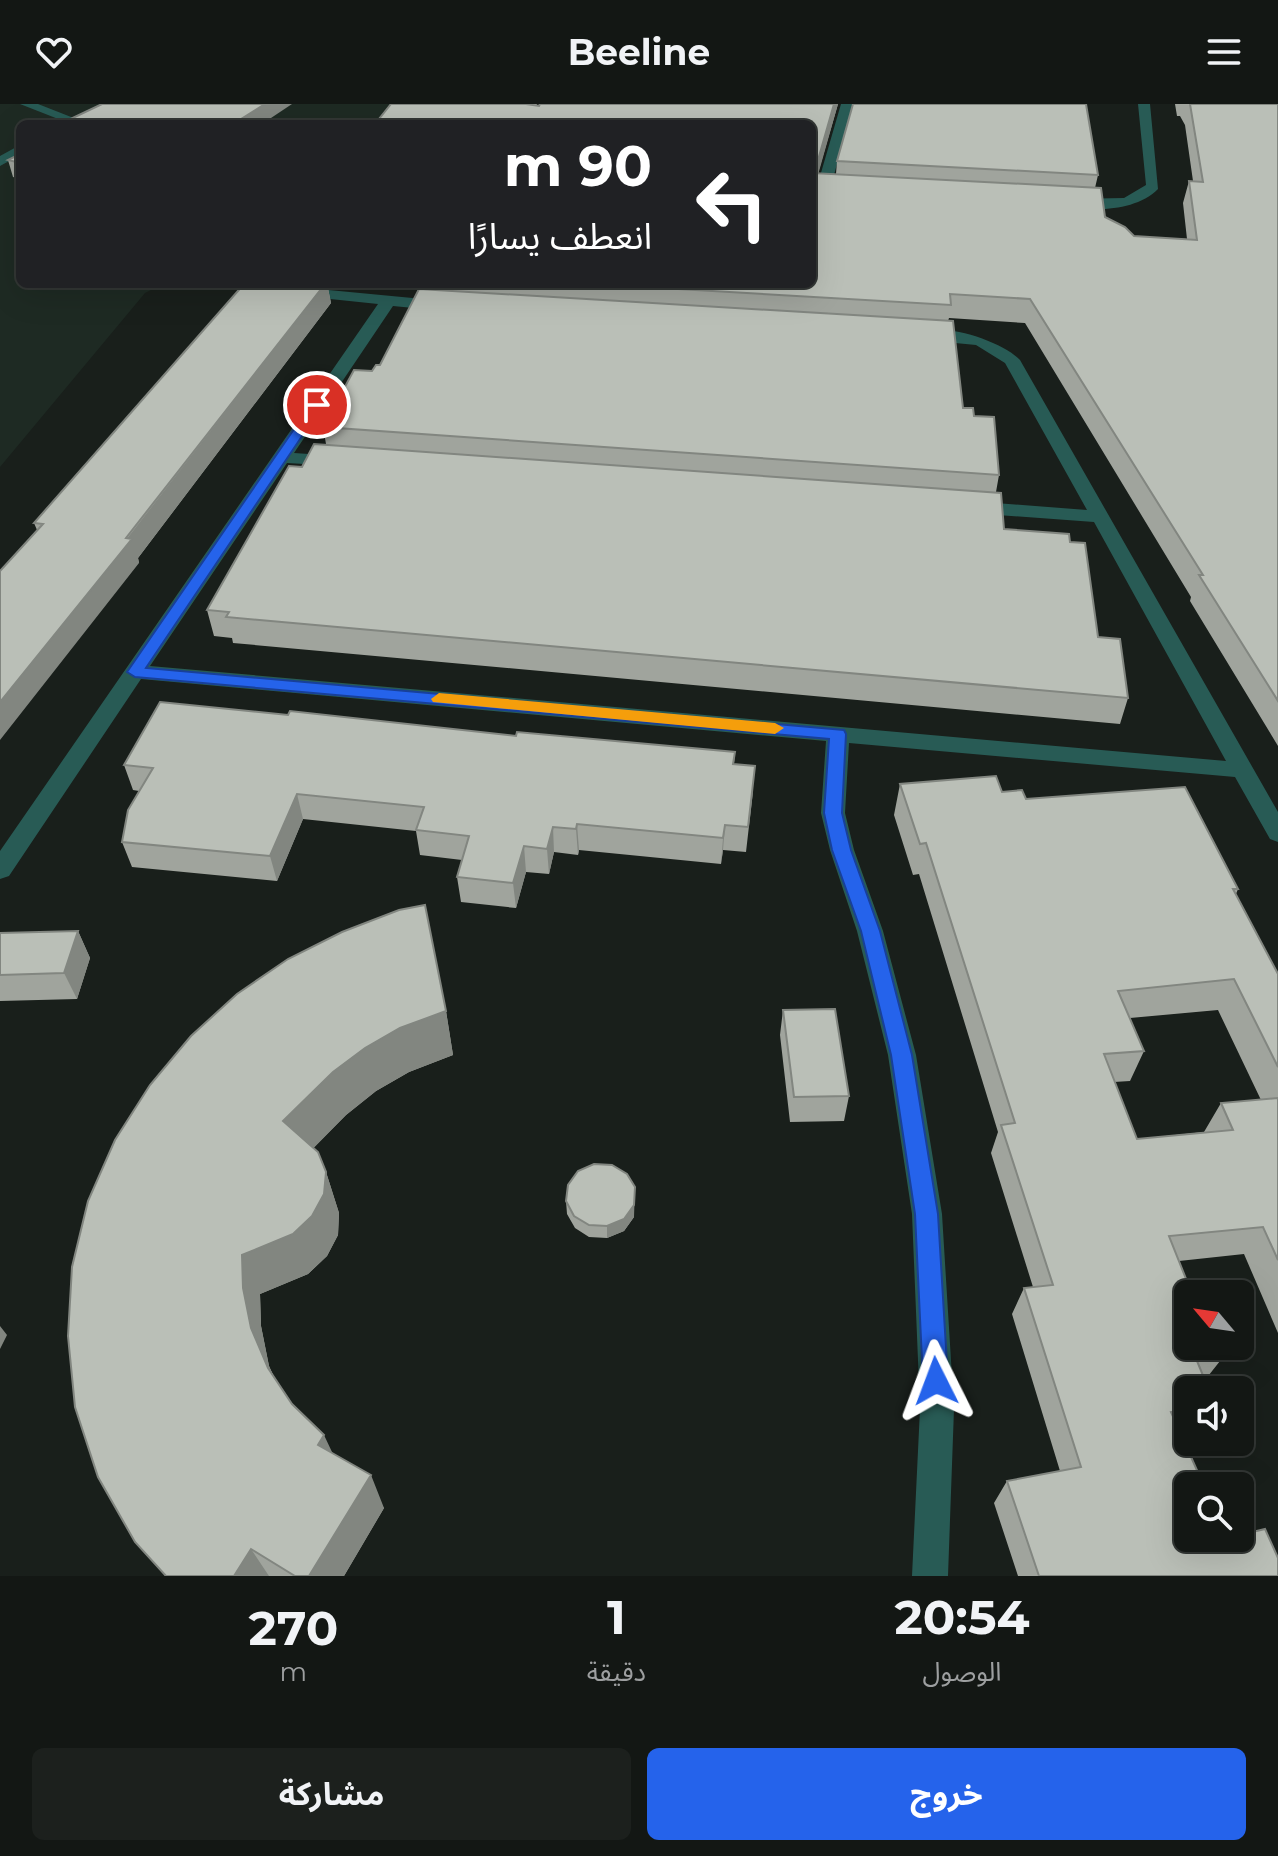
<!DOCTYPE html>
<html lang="ar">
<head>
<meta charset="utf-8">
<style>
	:root { --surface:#131714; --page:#1c201d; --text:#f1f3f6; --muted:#9d9fa0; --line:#323634; --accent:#2563eb }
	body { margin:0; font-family:Montserrat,"Noto Sans Arabic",sans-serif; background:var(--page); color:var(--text); direction:rtl; height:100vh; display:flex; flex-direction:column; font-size:30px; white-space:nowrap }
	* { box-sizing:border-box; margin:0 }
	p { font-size:26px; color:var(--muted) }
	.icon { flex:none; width:44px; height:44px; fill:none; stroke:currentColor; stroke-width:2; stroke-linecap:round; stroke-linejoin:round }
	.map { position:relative; height:1472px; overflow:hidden; direction:ltr }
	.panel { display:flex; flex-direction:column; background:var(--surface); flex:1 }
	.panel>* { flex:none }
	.banner { position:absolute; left:16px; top:16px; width:800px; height:168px; border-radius:12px; box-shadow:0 8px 32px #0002,0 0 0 2px var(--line); direction:rtl; background:#202124; color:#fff; overflow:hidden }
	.needle { width:52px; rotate:299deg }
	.tools { position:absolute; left:1174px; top:1176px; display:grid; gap:16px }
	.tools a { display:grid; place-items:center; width:80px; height:80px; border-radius:12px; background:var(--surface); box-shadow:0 8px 32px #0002,0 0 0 2px var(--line); font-size:40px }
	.pin { position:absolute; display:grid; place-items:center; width:68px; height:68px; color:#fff; margin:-34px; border:4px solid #fff; border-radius:50%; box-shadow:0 2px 8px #0007 }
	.me { position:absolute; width:88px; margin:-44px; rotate:357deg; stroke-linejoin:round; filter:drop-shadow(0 0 6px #0008) }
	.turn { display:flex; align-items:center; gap:28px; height:168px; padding:0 32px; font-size:36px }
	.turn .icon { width:104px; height:104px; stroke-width:2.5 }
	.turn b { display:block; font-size:56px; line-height:68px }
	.eta { display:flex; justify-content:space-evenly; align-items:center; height:136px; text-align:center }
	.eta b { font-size:48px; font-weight:700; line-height:56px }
	.primary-button { display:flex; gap:16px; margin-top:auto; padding:16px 32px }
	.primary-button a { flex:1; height:92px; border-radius:12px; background:var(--accent); color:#fff; font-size:32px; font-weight:700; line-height:92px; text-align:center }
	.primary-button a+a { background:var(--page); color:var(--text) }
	header { display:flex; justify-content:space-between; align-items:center; height:104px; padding:0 32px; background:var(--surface); font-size:36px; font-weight:700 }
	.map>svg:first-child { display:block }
</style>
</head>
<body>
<header><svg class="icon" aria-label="menu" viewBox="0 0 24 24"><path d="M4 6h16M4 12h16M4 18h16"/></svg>Beeline<svg class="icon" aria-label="heart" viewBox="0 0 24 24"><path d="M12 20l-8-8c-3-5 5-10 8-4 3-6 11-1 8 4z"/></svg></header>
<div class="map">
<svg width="1278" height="1472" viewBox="0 0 1278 1472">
	<rect width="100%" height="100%" fill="#191f1b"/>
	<path fill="#1e2a23" d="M0 0H392L375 20H20V180H163L145 189 0 363Z"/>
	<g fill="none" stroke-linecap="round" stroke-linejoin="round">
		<path fill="#285b55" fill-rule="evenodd" d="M20 0H38L89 20H71Z
			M20 41V51L0 62V52Z"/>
		<path fill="#285b55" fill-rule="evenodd" d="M841 0H853L830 86 823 90 816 86Z
			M1138 0H1150L1158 85C1136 107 1095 108 1066 102V96L1071 95 1124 94 1146 81Z
			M297 183 444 197 452 202 444 207 393 202 294 349 339 352 348 357 339 362 287 359 150 562 1226 657 1094 418 970 409 961 403 970 397 1087 406 1005 259 976 241 924 236 916 231C936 215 1003 237 1020 256L1278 708V738L1270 735 1235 673 849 639 845 709 854 746 883 827 916 951 942 1110 954 1305 948 1472H912L920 1305 912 1110 888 951 857 827 830 746 821 709 826 637 141 575 9 772 0 775V747L378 200 292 191 289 188Z"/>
	</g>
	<path fill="#a0a49d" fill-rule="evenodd" d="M391 0H537L536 2H539L540 0H838L818 69 836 70 837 57 853 0H1086L1098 71 1095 84H1101L1105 113 1125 123 1134 132 1187 135 1183 99 1189 77H1193L1185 21 1180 12H1177L1175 0H1278V642L1190 497 1191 493 1025 219 949 214 948 217H953L963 304H973L974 312 994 313 999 371 996 388 1001 389 1004 425 1069 430 1070 438 1085 439 1098 533 1120 535 1128 594 1120 620 233 539 232 534 214 532 207 506 289 362 302 363 314 340H326L323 323 354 266 372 267 376 261H380L419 185 429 186 428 180H812V20H375Z
		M20 50V75L13 73 8 56Z
		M244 180H345L341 185 328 184 331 199 138 454 139 459 37 426 34 419Z
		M516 632 735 648 734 660 753 687 746 748 723 746 721 760 579 746 578 751 554 748 549 770 526 768 516 804 461 798 457 773 462 756 420 751 416 727 303 715 277 777 132 763 122 738 139 687 133 686 124 661Z
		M900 680 1002 688 1026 695 1238 785 1236 790 1278 870V1229L1244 1150 1179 1157 1220 1257 1205 1276 1188 1286V1328L1180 1329 1188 1434 1278 1472H1018L994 1399 1007 1377 1060 1367 1012 1210 1024 1184 1033 1183 991 1049 998 1028 919 770 913 771 894 711ZM1218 906 1261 996 1221 999 1204 1028 1137 1035 1114 978 1130 977 1144 947 1130 914Z
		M78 827 90 854 77 895 0 897V829Z
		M783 906 849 992 844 1017 790 1018 780 931Z
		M446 907 453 951 409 968 376 987 346 1011 313 1044 326 1068 339 1109 338 1131 327 1152 308 1170 260 1190 261 1222 269 1262 274 1273 292 1300 332 1349 384 1404 344 1472H165L68 1232Z
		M566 1097 634 1113 624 1127 607 1134 589 1133 575 1124 567 1110Z"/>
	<path fill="#828680" d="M265 0H292L262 20H233Z
		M834 0H838L816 78 812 80V59Z
		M325 180H327L331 199 138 454 139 459 0 636V598Z
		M297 690 303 715 277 777 270 752Z
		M577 720 579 746 578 751 576 725Z
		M725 721 723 746 721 760 723 734Z
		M553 723 554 748 549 770 547 745Z
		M524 742 526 768 516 804 513 779Z
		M78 827 90 854 77 895 64 869Z
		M446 907 453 951 409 968 376 987 346 1011 298 1060 283 1017 333 968 365 944 400 924Z
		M326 1068 339 1109 338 1131 327 1152 308 1170 260 1190 261 1222 269 1262 286 1300 268 1264 251 1224 243 1184 242 1151Z
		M635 1083 634 1113 624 1127 607 1134V1122Z
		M0 1222 7 1231 0 1245Z
		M324 1331 340 1365 318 1341Z
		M371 1371 384 1404 344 1472H309Z
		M251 1445 269 1472H234Z"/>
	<path fill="#babfb7" stroke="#828680" stroke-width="2" d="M102 0H265L233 20H60Z
		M391 0H526L539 2 540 0H834L818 56 812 59V20H375Z
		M853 0H1086L1098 71 837 57Z
		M1190 0H1278V597L1199 471H1203L1030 195 950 190 951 201 592 180H812V69L1101 84 1105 113 1125 123 1134 132 1197 136 1189 77 1203 78Z
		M20 50V59L8 56Z
		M244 180H325L126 434 132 435 0 598V467L43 420 34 419Z
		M419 185 953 217 963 304H973L974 312 994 313 999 371 323 323 354 266 372 267 376 261H380Z
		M314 340 1001 389 1004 425 1069 430 1070 438 1085 439 1098 533 1120 535 1128 594 226 513 229 508 207 506 289 362 302 363Z
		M160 598 288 611 290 607 516 632 517 628 735 648 733 660 755 662 748 723 725 721 723 734 577 720 576 725 553 723 547 745 524 742 513 779 457 773 469 732 416 726 424 703 297 690 270 752 122 738 128 706 153 664 124 661Z
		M996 672 1002 688 1022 686 1026 695 1185 683 1238 785H1233L1278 870V963L1234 875 1118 887 1144 947 1104 950 1137 1035 1233 1026 1221 999 1278 994V1156L1263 1123 1169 1132 1192 1190H1188V1242H1214L1220 1257H1197L1209 1286H1188V1306L1171 1308 1204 1382H1188V1434H1240V1431L1265 1425 1278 1454V1472H1039L1007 1377 1081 1363 1024 1184 1053 1181 1001 1021 1015 1019 926 739 920 740 900 680Z
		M425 801 446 907 400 924 365 944 333 968 283 1017 318 1048 326 1068 324 1090 312 1112 293 1130 242 1151 243 1184 251 1224 268 1264 292 1300 324 1331 318 1341 371 1371 309 1472H295L251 1445 234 1472H166L135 1438 98 1373 75 1303 68 1232 72 1163 88 1097 115 1036 150 981 191 932 237 890 288 855 342 828 399 806Z
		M78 827 64 869 0 871V829Z
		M835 905 849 992 794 993 783 906Z
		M594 1060 612 1061 627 1070 635 1083 634 1101 624 1115 607 1122 589 1121 574 1112 566 1097 568 1081 578 1067Z"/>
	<path fill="#2563eb" stroke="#184099" stroke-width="2" d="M317 298 323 301 146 564 844 626 846 630 842 709 851 746 880 827 912 951 938 1110 948 1277 944 1286 936 1290 927 1286 923 1277 915 1110 891 951 861 827 832 746 824 709 829 635 135 573 127 568 312 299Z"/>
	<path fill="#f59e0b" d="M439 589 775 619 784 624 775 630 433 598 431 595Z"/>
</svg>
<div class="tools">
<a><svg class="needle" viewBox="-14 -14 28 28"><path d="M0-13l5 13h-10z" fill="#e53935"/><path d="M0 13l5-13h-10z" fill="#9d9fa0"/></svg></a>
<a><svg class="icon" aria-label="sound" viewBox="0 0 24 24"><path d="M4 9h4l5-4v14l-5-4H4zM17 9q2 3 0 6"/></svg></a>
<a><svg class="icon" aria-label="search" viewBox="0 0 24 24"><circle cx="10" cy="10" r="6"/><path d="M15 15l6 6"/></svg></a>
</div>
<div class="pin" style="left:317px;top:301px;background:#d93025"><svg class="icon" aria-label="arrive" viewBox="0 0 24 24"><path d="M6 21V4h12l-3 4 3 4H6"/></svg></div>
<svg class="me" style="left:936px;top:1277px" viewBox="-20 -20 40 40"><path d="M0-17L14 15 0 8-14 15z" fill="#2563eb" stroke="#fff" stroke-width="4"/></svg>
<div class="banner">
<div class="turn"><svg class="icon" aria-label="left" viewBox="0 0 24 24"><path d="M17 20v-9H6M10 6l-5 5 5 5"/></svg><div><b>90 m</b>انعطف يسارًا</div></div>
</div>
</div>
<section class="panel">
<div class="eta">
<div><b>20:54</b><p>الوصول</p></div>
<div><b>1</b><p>دقيقة</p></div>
<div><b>270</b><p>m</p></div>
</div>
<div class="primary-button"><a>خروج</a><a>مشاركة</a></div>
</section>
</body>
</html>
